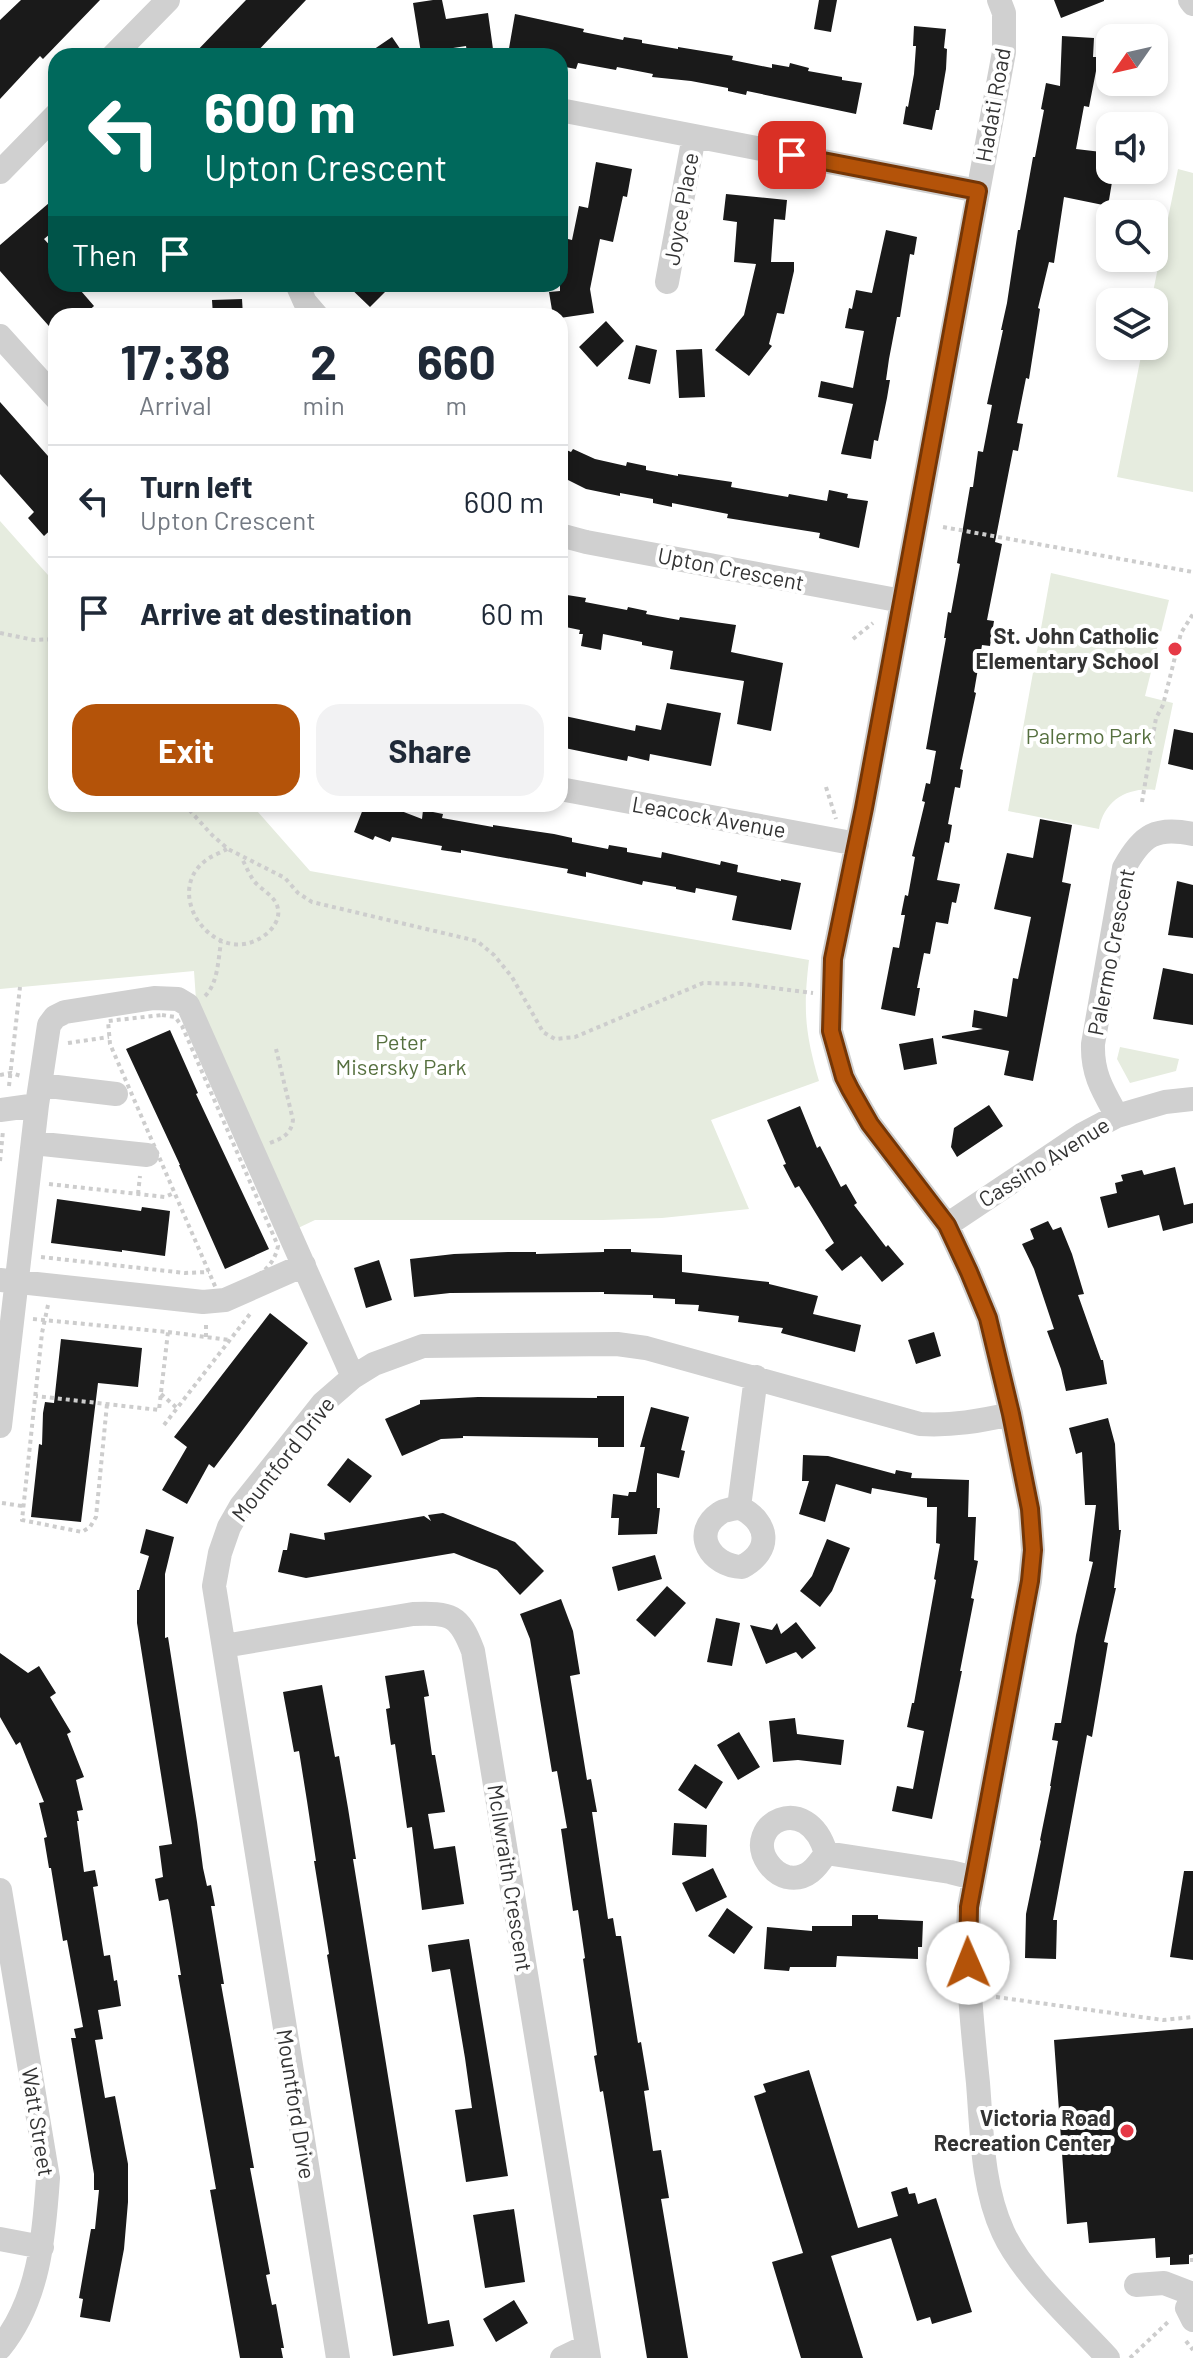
<!DOCTYPE html>
<html lang="en">
<head>
<meta charset="utf-8">
<style>
	:root { --surface:#fff; --page:#f2f2f3; --text:#1f2937; --muted:#747a83; --line:#e0e1e3; --accent:#b45309 }
	body { margin:0; font-family:Barlow,sans-serif; background:var(--page); color:var(--text); height:100vh; display:flex; flex-direction:column; font-size:30px; white-space:nowrap }
	* { box-sizing:border-box; margin:0 }
	p { font-size:26px; color:var(--muted) }
	.icon { flex:none; width:44px; height:44px; fill:none; stroke:currentColor; stroke-width:2; stroke-linecap:round; stroke-linejoin:round }
	.map { position:relative; flex:1; overflow:hidden }
	.sheet { position:absolute; left:48px; top:308px; width:520px; height:504px; display:flex; flex-direction:column; background:var(--surface); border-radius:24px; box-shadow:0 4px 12px #0003 }
	.sheet>* { flex:none }
	.hud { position:absolute; left:48px; top:48px; width:520px; height:244px; border-radius:24px; box-shadow:0 4px 12px #0003; background:#00695c; color:#fff; overflow:hidden }
	.needle { width:52px; rotate:236deg }
	.controls { position:absolute; left:1096px; top:24px; display:grid; gap:16px }
	.controls a { display:grid; place-items:center; width:72px; height:72px; border-radius:16px; background:var(--surface); box-shadow:0 4px 12px #0003; font-size:40px }
	.pin { position:absolute; display:grid; place-items:center; width:68px; height:68px; color:#fff; margin:-34px; border-radius:16px; box-shadow:0 4px 12px #0006 }
	.me { position:absolute; width:88px; margin:-44px; rotate:359deg; stroke-linejoin:round; filter:drop-shadow(0 0 6px #0008) }
	.turn { display:flex; align-items:center; gap:28px; height:168px; padding:0 24px; font-size:36px }
	.turn .icon { width:104px; height:104px; stroke-width:2.5 }
	.turn b { display:block; font-size:56px; line-height:68px }
	.then { display:flex; align-items:center; height:76px; padding:0 24px; background:#0003; gap:16px; font-size:30px }
	.eta { display:flex; justify-content:space-evenly; align-items:center; height:136px; text-align:center }
	.eta b { font-size:48px; font-weight:700; line-height:56px }
	.button { display:flex; gap:16px; margin-top:auto; padding:16px 24px }
	.button a { flex:1; height:92px; border-radius:24px; background:var(--accent); color:#fff; font-size:32px; font-weight:700; line-height:92px; text-align:center }
	.button a+a { background:var(--page); color:var(--text) }
	ul { padding:0; list-style:none }
	li { display:flex; align-items:center; gap:24px; height:112px; padding:0 24px; border-top:2px solid var(--line) }
	li div { flex:1 }
	li b { display:block; font-size:30px }
	li em { font-style:normal }
	.map>svg:first-child { display:block }
</style>
</head>
<body>
<div class="map">
<svg width="1193" height="2358" viewBox="0 0 1193 2358">
	<rect width="100%" height="100%" fill="#fff"/>
	<path fill="#e6ecdf" d="M1178 169 1193 173V492L1117 477 1143 346H1154V302H1151Z
		M0 521 56 584V804H251L310 871 809 960C803 1010 805 1033 819 1081L711 1120 749 1209 662 1218 603 1220H315L296 1229 196 1000 194 971 0 989Z
		M1051 573 1169 600 1145 696 1173 703 1155 790C1128 787 1104 800 1099 829L1008 811Z
		M1120 1047 1179 1059 1176 1071 1130 1083 1117 1059Z"/>
	<path fill="#1a1a1a" d="M21 0H100L43 59 40 56 0 99V20Z
		M246 0H306L253 56H192Z
		M433 0H442L446 19 488 13 493 49 467 52 466 46 421 53 413 3Z
		M819 0H837L831 32 814 29Z
		M1054 0H1104V1L1061 18Z
		M515 14 584 29 583 32 623 40 624 37 642 40V43L678 49V47L733 56 732 60 772 68V64L789 67 790 63 809 68 808 71 842 77V80L862 83 856 114 747 91 746 95 728 91V88L691 81 652 77 653 74 617 67 616 70 578 63 576 69 560 66V56H522L508 54Z
		M914 26 946 29 944 48 947 49 946 69 939 110H936L932 130 903 124 906 106 908 107 914 74 916 46H913Z
		M1062 36 1094 38 1093 57H1096V71L1089 107 1084 106 1076 149 1110 153V170H1114L1108 206 1064 197 1054 263 1049 262 1038 308 1040 309 1029 379 1026 378 1017 423 1023 424 1018 451 1013 450 995 542 1002 544 987 620 994 621 990 646 982 645 974 692 976 693 960 769 963 770 960 788 955 787 948 824 952 825 949 843 945 842 937 880 960 884 956 903 952 902 948 924 936 922 930 954 924 953 917 988H920L915 1016 881 1009 893 947 899 948 905 915H901L905 895 908 896 915 857 912 856 925 802 922 801 926 783 930 784 936 751 926 749 946 638H944L948 612 951 613 960 564 957 563 970 487H973L978 451 983 452 992 405 987 404 1003 330H1001L1007 303 1018 230H1020L1033 157H1035L1044 110 1041 109 1046 83 1060 86Z
		M392 37 405 56H364Z
		M596 162 632 169 627 197 623 196 613 242 600 239 590 289 594 313 560 318 553 316 549 292 560 291V237L572 240 579 206 588 208Z
		M726 194 787 200 785 220 774 219 771 262H794V271L784 314 777 313 769 344 772 346 749 376 715 350 744 315 756 264 734 262 737 222 723 220Z
		M56 197V229L44 239 56 252V284H75L94 306 83 316H56V334L0 271V245Z
		M886 230 917 237 914 255 910 254 900 317H897L889 359 886 380H890L887 398 878 441 874 440 871 459 841 454 853 404 818 397 821 381 853 388 864 331 845 328 849 308 852 309 856 290 872 293Z
		M346 284H393L370 307Z
		M242 299 243 316H213L212 300Z
		M606 321 624 341 597 367 579 347Z
		M636 345 657 350 650 384 628 379Z
		M702 349 705 397 679 398 676 350Z
		M0 402 56 465V525L44 536 28 518 34 512 0 474Z
		M560 447 571 452 573 449 595 459 626 466 627 462 646 466V470L678 476V474L732 482 731 487 788 497 789 494 827 501 829 490 848 494 847 498 868 501 859 548 819 538 820 533 727 518 728 514 672 503V507L653 503V499L620 493V496L586 489 560 476Z
		M567 595 586 598 585 602 627 610 628 607 647 611 646 614 679 620 680 617 736 625 731 652 783 663 771 731 737 724 744 681 670 669 673 651 642 645V642L603 634 601 650 581 646 583 634H579L580 630 561 626Z
		M667 703 721 713 711 766 650 754 649 761 628 756 627 761 560 747V715L635 731 636 725 661 730Z
		M1174 729 1193 733V770L1168 764Z
		M365 804H383L422 819 423 810 443 814 442 818 493 827V825L554 834 572 838V842L608 849 609 845 627 848V852L661 858 662 852 720 865 721 861 738 865 737 872 781 881V879L801 883 791 930 732 920 737 896 696 888 695 893 676 889V887L643 881 642 885 586 872V877L567 873 568 869 461 850V853L441 850 442 846 392 837 390 842 375 836 373 840 354 832Z
		M1040 819 1072 825 1062 882 1071 884 1033 1081 1004 1075 1009 1051 942 1038V1036L983 1029 972 1027 974 1010 1007 1017 1013 978 1018 979 1031 917 994 909 1007 853 1033 858Z
		M1177 881 1193 885V938L1168 935Z
		M1163 968 1193 974V1025L1153 1019Z
		M170 1030 198 1093 196 1094 269 1249 225 1269 179 1165H180L126 1049Z
		M933 1038 937 1064 904 1070 899 1044Z
		M989 1105 1003 1126 957 1157 951 1147 954 1128Z
		M800 1106 817 1148 820 1146 841 1187 846 1184 857 1203 854 1205 886 1247 888 1245 904 1264 882 1282 861 1256 842 1271 825 1250 834 1243 799 1186 795 1188 783 1165 786 1164 767 1120Z
		M1175 1167 1184 1205 1193 1203V1223L1163 1231 1159 1215 1108 1228 1100 1197 1117 1193 1115 1183 1123 1181 1121 1175 1142 1170 1144 1175Z
		M57 1199 141 1211 142 1207 170 1211 165 1256 122 1250V1252L51 1243Z
		M1048 1221 1053 1230 1061 1227 1072 1254 1084 1294 1078 1295 1101 1360H1103L1107 1384 1066 1391 1061 1369 1047 1331 1054 1329 1034 1269 1022 1244 1034 1239 1030 1229Z
		M604 1249H631V1252L682 1255V1272L769 1282V1284L818 1296 813 1314 861 1325 855 1352 781 1333 783 1328 738 1322 739 1316 698 1311 699 1305 675 1304V1299L653 1298V1295L604 1294V1292L450 1293 414 1297 410 1259 454 1254 508 1252H536V1254L604 1252Z
		M379 1260 392 1300 366 1308 354 1268Z
		M270 1313 308 1343 214 1468 209 1464 187 1504 162 1490 187 1447 174 1437Z
		M934 1332 941 1356 916 1364 908 1340Z
		M61 1339 142 1348 138 1387 98 1383 81 1522 31 1517 39 1444 42 1445 43 1413 45 1402 54 1403Z
		M597 1396H624V1447H598V1438L463 1436V1438L441 1439 402 1456 385 1419 420 1404V1400L478 1397 597 1398Z
		M651 1407 689 1417 681 1450 685 1451 679 1478 657 1473V1508H660L657 1534 618 1535 619 1518H611L613 1494 628 1496 629 1492H636L645 1447H640Z
		M1108 1418 1115 1444 1119 1530H1121L1114 1588H1116L1104 1642 1108 1643 1105 1661 1092 1737 1087 1735 1053 1920H1057L1056 1959 1025 1958 1026 1914 1041 1841 1040 1840 1051 1786H1050L1058 1741 1052 1740 1055 1723H1061L1076 1635 1093 1562 1089 1561 1096 1505H1085L1082 1452 1076 1454 1069 1428Z
		M803 1455 828 1456 895 1474 896 1470 912 1473 911 1478 969 1480 968 1517H976L974 1560 978 1561 971 1598 974 1599 960 1671H962L932 1819 892 1811 897 1786 913 1789 924 1731 907 1727 912 1703H914L936 1580 934 1579 940 1544 936 1543 937 1507H927V1498L872 1488 871 1494 836 1484 825 1522 799 1514 809 1481H802Z
		M348 1458 372 1476 350 1503 327 1485Z
		M443 1513 515 1542 544 1571 520 1595 497 1570 454 1553 306 1578 278 1572 283 1550H287L290 1533 325 1540 324 1533 424 1516 431 1521 428 1515Z
		M146 1529 174 1537 165 1574V1638L168 1637 197 1822 203 1868 207 1886 211 1885 215 1906H211L224 1984H221L254 2168H250L270 2274 266 2275 272 2305 276 2304 284 2348H281L283 2358H240L210 2190 216 2189 178 1975H181L169 1902 168 1899 159 1901 155 1879 163 1877 159 1846 172 1844 137 1623V1590H139L149 1556 140 1553Z
		M827 1539 850 1548 832 1591 820 1607 800 1591 812 1576Z
		M655 1555 662 1579 618 1591 612 1567Z
		M667 1586 686 1603 655 1637 636 1620Z
		M561 1599 573 1631 580 1674 570 1676 587 1780 591 1779 597 1812H592L608 1919 613 1918 616 1936H621L638 2043 641 2042 649 2090 644 2091 653 2151 661 2150 669 2198 661 2199 688 2358H647L603 2091 600 2092 594 2056 597 2055 583 1959 585 1958 578 1910 573 1911 561 1829 567 1828 557 1771 552 1772 530 1639 520 1614Z
		M716 1618 740 1623 732 1666 707 1662Z
		M796 1622 816 1648 802 1659 796 1652 766 1664 750 1625 772 1630 777 1623 781 1634Z
		M0 1653 28 1673 39 1666 56 1693 50 1697 71 1732 67 1734 84 1777 76 1780 83 1810 77 1811 79 1821H77L84 1872 95 1870 98 1886 93 1887 104 1956 110 1955 114 1981 117 1980 121 2006 98 2010 103 2039 95 2040 105 2098 115 2096 128 2164V2202L124 2249 110 2322 80 2317 83 2299 79 2298 91 2229H95L99 2190H94V2174L71 2038H76L74 2029 83 2027 67 1940 63 1941 51 1868H49L44 1838 47 1837 39 1803 44 1802 20 1742 16 1745 0 1717Z
		M424 1670 429 1696 424 1697 432 1755H435L445 1812 428 1814 434 1849 455 1846 464 1904 422 1910 412 1827 407 1828 395 1744 391 1745 386 1709 390 1708 385 1676Z
		M322 1685 335 1757 339 1756 348 1808 356 1859H353L428 2324 449 2320 454 2346 393 2356 327 1955 329 1954 314 1861H316L307 1801 299 1751 294 1752 283 1692Z
		M795 1718 797 1734 844 1740 841 1765 798 1760 773 1762 769 1721Z
		M739 1732 760 1767 738 1780 717 1745Z
		M695 1764 723 1782 706 1809 678 1790Z
		M674 1823 707 1825 706 1857 672 1855Z
		M713 1868 727 1897 696 1912 682 1883Z
		M1184 1871H1193V1960L1170 1957Z
		M727 1908 753 1927 734 1954 708 1936Z
		M852 1915H878V1919L923 1921 922 1947H918V1959L837 1956 836 1967H790L789 1971 764 1969 767 1927 812 1931V1926H852Z
		M469 1939 508 2176 466 2182 455 2110 472 2108 465 2058 450 1969 432 1972 428 1945Z
		M1193 2028V2254L1189 2255V2264L1170 2265V2257L1156 2258 1155 2238 1089 2243 1087 2222 1067 2224 1054 2040Z
		M809 2070 858 2228 898 2216 891 2192 907 2187 909 2194 915 2193 918 2204 936 2198 972 2312 932 2324 930 2317 917 2321 891 2238 831 2256 863 2358H801L772 2262 803 2253 754 2096 766 2092 763 2084Z
		M514 2209 525 2282 485 2288 473 2215Z
		M514 2300 528 2323 496 2342 483 2319Z"/>
	<g fill="none" stroke-linecap="round" stroke-linejoin="round">
		<path stroke="#cdcdcd" stroke-width="4" stroke-dasharray="4 4" stroke-linecap="butt" d="M943 527 1193 572
			M0 633 34 640 56 639
			M853 639 873 623
			M826 787 836 819
			M1142 802 1156 718 1163 705 1181 633 1193 614
			M184 804 212 835 228 849 285 878 298 893 312 902 477 941 494 955 512 977 543 1032 555 1039 575 1037 703 983 743 984 813 993
			M227 849C220 853 211 856 205 861 161 895 217 971 265 935 273 929 280 919 278 909 276 896 261 890 254 881 249 874 246 866 242 859
			M205 996C218 983 218 961 221 942
			M162 1015 175 1017 182 1026 278 1246C272 1276 243 1283 218 1293L110 1044 108 1021Z
			M68 1043 109 1037
			M0 1075 11 1073 21 1076
			M9 1086 20 987
			M270 1143C283 1138 291 1134 293 1120L276 1049
			M0 1161 3 1131
			M49 1184 165 1197 174 1193
			M138 1194 140 1176
			M41 1257 185 1273 209 1272
			M48 1305 42 1333 22 1520 82 1532 90 1527 96 1517 107 1404
			M33 1319 168 1332 159 1410 36 1396
			M168 1332 229 1340
			M206 1337V1324
			M161 1394 177 1408
			M164 1425 250 1314
			M2 1503 22 1506
			M996 1997 1163 2020 1193 2017
			M1190 2260H1193
			M1186 2341 1193 2350
			M1130 2358 1169 2321"/>
		<path stroke="#d0d0d0" stroke-width="24" d="M999 0 1004 13V52L864 808 833 959 831 1031 844 1077 850 1089 870 1124 947 1225 969 1272 988 1318 1011 1414 1030 1509 1033 1550 1030 1581 969 1907C966 1966 972 2025 978 2083 982 2133 982 2186 1003 2232 1023 2276 1075 2322 1108 2358
			M1190 0 1193 4
			M113 56 168 0
			M560 110 978 191
			M0 172 56 115
			M667 282 694 136
			M297 284 305 302 317 316
			M0 336 56 398
			M560 535 586 542 902 601
			M560 789 857 844
			M40 1085 116 1094
			M0 1110 37 1105
			M1117 1116C1103 1091 1092 1074 1093 1044L1124 868C1142 835 1156 826 1193 834
			M33 1143 147 1155
			M947 1225 1083 1134 1117 1116 1165 1102 1193 1099
			M0 1280 203 1302 225 1300 304 1265
			M0 1426 37 1105 49 1025 55 1017 65 1012 154 998 178 999 188 1005 353 1377
			M739 1507C769 1522 773 1550 742 1567 711 1566 690 1533 720 1513 724 1510 734 1509 739 1507L756 1377
			M224 1646 413 1614C451 1613 459 1614 473 1651L589 2358
			M826 1853C817 1867 807 1881 787 1877 779 1875 773 1870 768 1863 742 1825 807 1789 826 1853L950 1872 974 1878
			M0 1890 48 2178C44 2237 39 2300 0 2348
			M0 2239 42 2247
			M1136 2285 1164 2283 1193 2294
			M1193 2299 1187 2308 1193 2320
			M338 2358 214 1586 220 1553 229 1527 241 1506 323 1403 353 1377 374 1364 423 1346 617 1344 646 1348 920 1424C952 1426 980 1421 1011 1414
			M562 2358 587 2346"/>
	</g>
	<g fill="none" stroke-linecap="round" stroke-linejoin="round">
		<defs>
			<path id="route" d="M792 155 978 191 864 808 833 959 831 1031 844 1077 850 1089 870 1124 947 1225 969 1272 988 1318 1011 1414 1030 1509 1033 1550 1030 1581 969 1907 968 1963"/>
		</defs>
		<use href="#route" stroke="#753606" stroke-width="20"/>
		<use href="#route" stroke="#b45309" stroke-width="14"/>
	</g>
	<g fill="#e63946" stroke="#fff" stroke-width="3">
		<circle cx="1175" cy="649" r="8"/>
		<circle cx="1127" cy="2131" r="8"/>
	</g>
	<g text-anchor="middle" stroke-width="8" stroke-linejoin="round" paint-order="stroke">
		<g font-size="22" fill="#333" stroke="#fff">
			<text transform="translate(993 105) rotate(-80)" y="8">Hadati Road</text>
			<text transform="translate(681 209) rotate(-80)" y="8">Joyce Place</text>
			<text transform="translate(731 569) rotate(11)" y="8">Upton Crescent</text>
			<text transform="translate(709 817) rotate(10)" y="8">Leacock Avenue</text>
			<text transform="translate(1111 952) rotate(-79)" y="8">Palermo Crescent</text>
			<text transform="translate(1044 1162) rotate(-32)" y="8">Cassino Avenue</text>
			<text transform="translate(283 1459) rotate(-52)" y="8">Mountford Drive</text>
			<text transform="translate(510 1878) rotate(81)" y="8">McIlwraith Crescent</text>
			<text transform="translate(296 2104) rotate(81)" y="8">Mountford Drive</text>
			<text transform="translate(38 2122) rotate(81)" y="8">Watt Street</text>
		</g>
		<g font-size="22" font-weight="bold" fill="#333" stroke="#fff" text-anchor="end">
			<text x="1159" y="644">St. John Catholic<tspan x="1159" dy="25">Elementary School</tspan></text>
			<text x="1111" y="2126">Victoria Road<tspan x="1111" dy="25">Recreation Center</tspan></text>
		</g>
		<g font-size="22" fill="#56703f" stroke="#fff">
			<text x="1089" y="744">Palermo Park</text>
			<text x="401" y="1050">Peter<tspan x="401" dy="25">Misersky Park</tspan></text>
		</g>
	</g>
</svg>
<div class="controls">
<a><svg class="needle" viewBox="-14 -14 28 28"><path d="M0-13l5 13h-10z" fill="#e53935"/><path d="M0 13l5-13h-10z" fill="#747a83"/></svg></a>
<a><svg class="icon" aria-label="sound" viewBox="0 0 24 24"><path d="M4 9h4l5-4v14l-5-4H4zM17 9q2 3 0 6"/></svg></a>
<a><svg class="icon" aria-label="search" viewBox="0 0 24 24"><circle cx="10" cy="10" r="6"/><path d="M15 15l6 6"/></svg></a>
<a><svg class="icon" aria-label="layers" viewBox="0 0 24 24"><path d="M12 4l9 5-9 5-9-5zM3 14l9 5 9-5"/></svg></a>
</div>
<div class="pin" style="left:792px;top:155px;background:#d93025"><svg class="icon" aria-label="arrive" viewBox="0 0 24 24"><path d="M6 21V4h12l-3 4 3 4H6"/></svg></div>
<svg class="me" style="left:968px;top:1963px" viewBox="-20 -20 40 40"><circle r="19" fill="#fff"/><path d="M0-13L10 11 0 6-10 11z" fill="#b45309"/></svg>
<div class="hud">
<div class="turn"><svg class="icon" aria-label="left" viewBox="0 0 24 24"><path d="M17 20v-9H6M10 6l-5 5 5 5"/></svg><div><b>600 m</b>Upton Crescent</div></div>
<div class="then">Then<svg class="icon" aria-label="arrive" viewBox="0 0 24 24"><path d="M6 21V4h12l-3 4 3 4H6"/></svg></div>
</div>
<section class="sheet">
<div class="eta">
<div><b>17:38</b><p>Arrival</p></div>
<div><b>2</b><p>min</p></div>
<div><b>660</b><p>m</p></div>
</div>
<ul>
<li><svg class="icon" aria-label="left" viewBox="0 0 24 24"><path d="M17 20v-9H6M10 6l-5 5 5 5"/></svg><div><b>Turn left</b><p>Upton Crescent</p></div><em>600 m</em></li>
<li><svg class="icon" aria-label="arrive" viewBox="0 0 24 24"><path d="M6 21V4h12l-3 4 3 4H6"/></svg><div><b>Arrive at destination</b></div><em>60 m</em></li>
</ul>
<div class="button"><a>Exit</a><a>Share</a></div>
</section>
</div>
</body>
</html>
